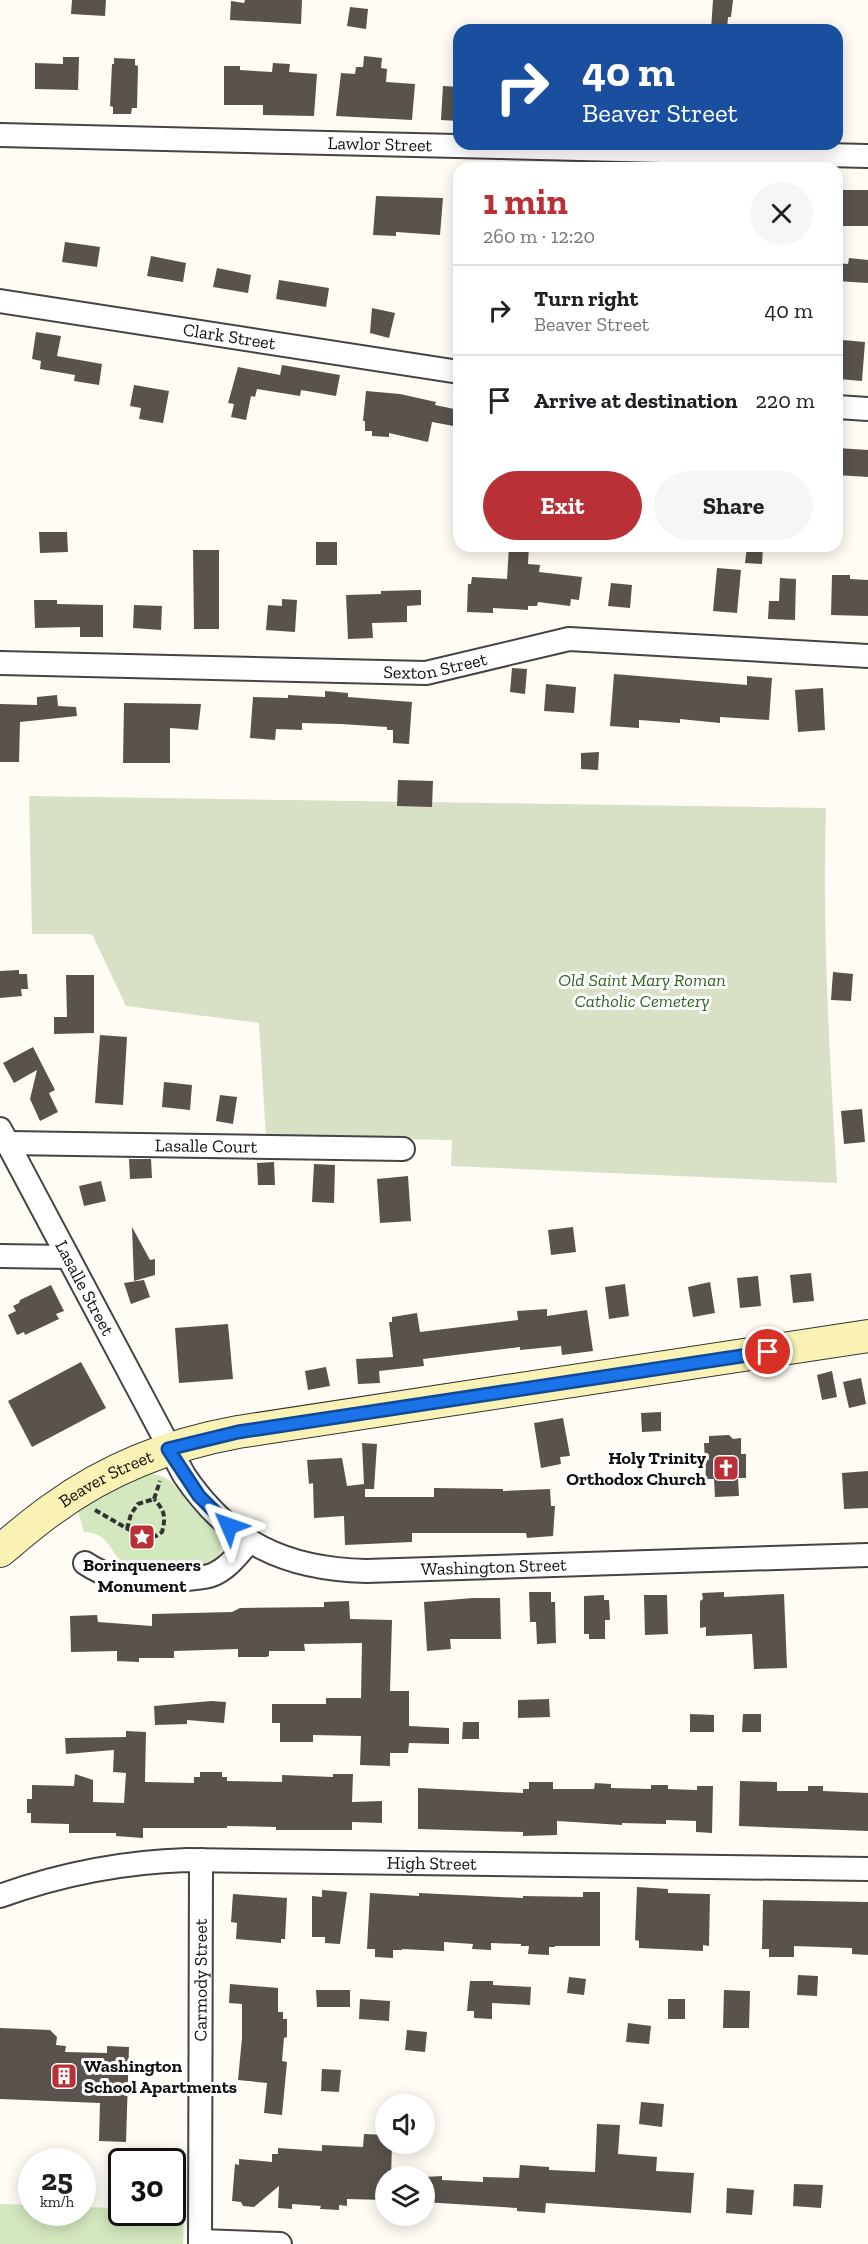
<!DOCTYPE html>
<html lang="en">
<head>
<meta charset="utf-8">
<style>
	:root { --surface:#fff; --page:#f6f6f6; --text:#202124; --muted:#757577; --line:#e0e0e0; --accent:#b93037 }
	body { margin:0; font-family:"Zilla Slab",serif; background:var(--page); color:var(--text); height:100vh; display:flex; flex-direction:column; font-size:22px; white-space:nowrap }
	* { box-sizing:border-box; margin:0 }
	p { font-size:20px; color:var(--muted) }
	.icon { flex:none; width:33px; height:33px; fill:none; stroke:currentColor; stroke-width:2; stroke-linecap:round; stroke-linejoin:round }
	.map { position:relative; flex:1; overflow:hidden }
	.details { position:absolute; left:453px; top:162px; width:390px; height:390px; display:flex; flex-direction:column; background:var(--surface); border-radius:18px; box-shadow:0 3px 15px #0003 }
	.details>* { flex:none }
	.top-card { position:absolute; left:453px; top:24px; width:390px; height:126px; border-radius:18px; box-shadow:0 3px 15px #0003; background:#1a4fa0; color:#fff; overflow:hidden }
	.fabs { position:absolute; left:375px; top:2094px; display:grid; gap:12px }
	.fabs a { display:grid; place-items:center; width:60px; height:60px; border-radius:50%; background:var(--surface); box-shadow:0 3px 15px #0003; font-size:30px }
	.speed { position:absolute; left:18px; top:2148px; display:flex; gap:12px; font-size:30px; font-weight:700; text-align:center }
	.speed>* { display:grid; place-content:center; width:78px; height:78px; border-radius:50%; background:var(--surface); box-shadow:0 3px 15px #0003; line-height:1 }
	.speed small { font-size:15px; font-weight:400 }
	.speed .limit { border:3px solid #111; border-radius:9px; background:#fff; color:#111 }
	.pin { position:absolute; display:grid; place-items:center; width:51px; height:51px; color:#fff; margin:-26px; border:3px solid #fff; border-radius:50%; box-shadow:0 2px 6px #0007 }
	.me { position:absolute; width:66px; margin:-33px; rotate:313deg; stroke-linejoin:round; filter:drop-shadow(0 0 4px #0008) }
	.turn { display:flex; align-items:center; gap:21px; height:126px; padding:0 30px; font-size:27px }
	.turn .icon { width:78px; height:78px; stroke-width:2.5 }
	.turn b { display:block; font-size:42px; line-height:51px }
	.round { display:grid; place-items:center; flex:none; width:63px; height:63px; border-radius:32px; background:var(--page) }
	.headline { display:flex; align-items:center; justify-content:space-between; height:102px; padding:0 30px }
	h1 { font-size:36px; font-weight:700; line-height:45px; color:var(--accent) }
	.cta { display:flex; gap:12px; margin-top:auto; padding:12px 30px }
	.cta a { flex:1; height:69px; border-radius:36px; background:var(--accent); color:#fff; font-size:24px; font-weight:700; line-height:69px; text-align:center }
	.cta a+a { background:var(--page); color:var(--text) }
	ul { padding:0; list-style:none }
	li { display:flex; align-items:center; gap:18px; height:90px; padding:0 30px; border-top:2px solid var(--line) }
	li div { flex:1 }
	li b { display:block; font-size:22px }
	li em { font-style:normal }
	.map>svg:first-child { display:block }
</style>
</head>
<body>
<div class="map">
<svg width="868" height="2244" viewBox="0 0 868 2244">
	<rect width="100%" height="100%" fill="#fefcf5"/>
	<path fill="#d4e8bf" d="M152 1474C173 1475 181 1495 193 1509 204 1522 228 1534 219 1554 215 1562 208 1564 200 1566 181 1567 145 1573 128 1565 108 1556 113 1533 84 1532L78 1511C98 1498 129 1477 152 1474Z
		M0 2204 31 2205 32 2212H82L83 2207 121 2208 122 2212H172L173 2210H184L183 2244H0Z"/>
	<path fill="#d8e1c5" d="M29 796 826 808C822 934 830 1058 837 1183L451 1166 452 1140 266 1137 259 1023 126 1006 92 934H32Z"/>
	<path fill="#59524d" d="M72 0H106L105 16 71 14Z
		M245 0H302L301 24 230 20 231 1 244 3Z
		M713 0H733L731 17H728L727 30H711Z
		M350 7 368 9 366 29 347 26Z
		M364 56 382 58 381 68 387 69 386 82 415 84 412 120 336 116 341 73 355 74 356 67H363Z
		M63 57H79L78 90 35 89V63L63 64Z
		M114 58 135 59V65L138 66 137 108H132L131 114H113V107L110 106 112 64H114Z
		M273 63 290 64 289 72 317 74 314 116 263 115V105H224V66H240V70L272 72Z
		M443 86 459 87V121L441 120Z
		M839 190H868V226H840Z
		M376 196 443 198 440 235 396 232V236L373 235Z
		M65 242 100 247 97 267 62 262Z
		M151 256 186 263 183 282 147 276Z
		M849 258 868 260V283L837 281V263L848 264Z
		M217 268 251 275 248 293 213 287Z
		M279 280 329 288 326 307 276 299Z
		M372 308 395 313 389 338 370 333Z
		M36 332 61 336 57 356 102 364 99 385 74 381 75 375 40 369 41 361 32 359Z
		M842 340 865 342 862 381 839 379Z
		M282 365 340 375 336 396 301 390 300 396 257 389 255 397 251 396 246 420 231 417 234 404 228 403 238 367 280 375Z
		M134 385 169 391 163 423 139 419 141 408 130 406Z
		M366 391 400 394 436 402 435 405 459 410V427L432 422 428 442 389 433V437L372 436V431H365V421H363Z
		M837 448 868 450V477L837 475Z
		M39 532H67L68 552 40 553Z
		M316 542H337V565H316Z
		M509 546H529L528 564 540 565 539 572 582 577 579 600 571 599 570 606 538 602 537 606H528V610L493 608V613L467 612 468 584H471L472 577 507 579Z
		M747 546H763L762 564 745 563Z
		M193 550H219V629H194Z
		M717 568 741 570 737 613 713 611Z
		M832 575H850V579L868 580V616L831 615Z
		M780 578 796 579 795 620 768 619 769 601H779Z
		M611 583 632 585 630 608 608 606Z
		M421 590V605L407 606V622L372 623 373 638 348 639 346 595 381 594V591Z
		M282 599 297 600 295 632 266 630 268 605 282 606Z
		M34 600H57V604L103 605V637H80V627L35 628Z
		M134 605 162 606 161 630 133 628Z
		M512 668 527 669 525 694 510 692Z
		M614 674 747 685V676L772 678 769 720 720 717V723L680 719V723L639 720V728L610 726Z
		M546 684 576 687 574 713 544 711Z
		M823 688 825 730 798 732 795 690Z
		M325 691 348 693V697L412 702 409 744 393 743V730H387V727L341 724 302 723V730L276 729 275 740 250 738 253 697 288 698V695L325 697Z
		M57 695 58 706 76 707 77 716 20 722 19 762H0V704L37 705V697Z
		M124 703 201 704 198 730 170 728V763H123Z
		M599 752 598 770 581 769V753Z
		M398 780 433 781 432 807 397 806Z
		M19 970V974H27L28 989H21L22 996 0 998V971Z
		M833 972 853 974 851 1001 831 1000Z
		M66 975H94V1033L54 1034V1017H67Z
		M100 1035 127 1037 123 1105 95 1103Z
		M33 1047 55 1090 49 1093 58 1112 40 1121 30 1099 37 1070 14 1083 3 1063Z
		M164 1082 192 1085 190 1110 162 1107Z
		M220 1095 237 1097 233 1124 216 1121Z
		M862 1109 865 1142 844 1144 841 1111Z
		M129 1159H151L152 1178 130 1179Z
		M274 1162 275 1185H258L257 1163Z
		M314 1164 335 1165 334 1203 312 1202Z
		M408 1176 411 1221 380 1223 377 1179Z
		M101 1181 106 1201 84 1206 79 1186Z
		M132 1227 150 1260 155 1259V1275L134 1281Z
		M573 1227 576 1252 551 1255 548 1230Z
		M811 1273 814 1301 793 1303 790 1275Z
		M758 1276 761 1306 740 1308 737 1278Z
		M144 1280 150 1297 131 1304 124 1283Z
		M710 1282 715 1313 693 1317 688 1287Z
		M625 1284 629 1316 609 1319 605 1287Z
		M51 1285 64 1311 56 1314 59 1319 25 1335 24 1332 17 1335 8 1315 16 1311 13 1306 19 1303 20 1300Z
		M547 1309V1316L587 1310 593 1351 562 1355 561 1346 520 1350V1347L423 1359 424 1366 379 1371 380 1383 358 1384 356 1359 393 1357 389 1322H392V1317L417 1313 420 1332 518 1320 517 1311Z
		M228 1324 233 1379 179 1383 175 1328Z
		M81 1362 106 1408 32 1447 8 1401Z
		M326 1367 330 1386 308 1390 305 1371Z
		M832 1371 837 1397 822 1400 817 1375Z
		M861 1378 866 1404 849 1408 843 1382Z
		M661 1412V1431L642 1432 641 1413Z
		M563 1418 570 1456 560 1457 561 1464 541 1468 534 1423Z
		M729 1435 733 1439 741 1438V1454H746V1478H738L739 1496 715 1497 714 1479H706L704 1443H709V1436Z
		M362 1443 377 1444 374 1489H365V1497H434V1488L503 1489V1491L550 1489 551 1506H555L553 1536 527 1538 526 1533H412V1542L345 1545 344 1516 314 1518 313 1483 309 1484 307 1460 342 1458 347 1486 364 1484Z
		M868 1471V1508L844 1509 842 1473Z
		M529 1592H551V1602H555L556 1643 537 1644 536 1622H530Z
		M724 1592V1597L784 1594 787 1668 754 1669 752 1634 706 1636V1627L700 1628V1601L703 1599 702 1593Z
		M604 1595V1600H609L610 1620H605V1639H589V1634H584V1596Z
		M644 1595H667L668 1634 645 1635Z
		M473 1598H500L501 1639H450L451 1649 427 1651 424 1602Z
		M349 1601 350 1619 392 1620 390 1691H409V1726L449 1728V1744L409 1743 408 1753H390V1766L360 1765 361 1736 313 1735V1742H280V1723H272V1704H326V1698H361L362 1643 304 1644 305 1651H269V1656L266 1657H238V1649L174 1651V1658H139V1662L117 1661V1651L71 1652 70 1616 97 1615 98 1622 152 1626V1614L232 1612 240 1608 324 1607V1602Z
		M549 1699 550 1717 518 1718V1700Z
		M211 1701 226 1702 224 1723 187 1720V1724L155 1725 154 1706Z
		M690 1714 714 1715V1732H690Z
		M743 1714H761V1732H742Z
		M463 1722H479V1739H462Z
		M126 1731 146 1732 145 1782 194 1783V1777H200V1772H222V1777H227V1781L282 1782V1775L333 1777V1774H353L352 1802 382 1801V1823L352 1822V1830H276V1827L227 1826V1828H143V1838L116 1836V1833H69V1824L31 1823V1813H27V1799H32V1785L74 1786 75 1774 93 1780V1802L124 1803 126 1773 113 1772 114 1750 66 1754 65 1738 126 1737Z
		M740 1781 777 1782V1791H808V1786H823V1791L868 1793V1831L739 1826Z
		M529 1782H553V1789H594L595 1783 611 1784V1788L651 1789V1785H668V1789L697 1790V1786H713L712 1833 696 1832V1821L666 1820V1824L622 1823V1825L557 1821V1835L523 1836V1832L418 1829V1788L523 1793V1789H529Z
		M637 1887 668 1889V1893L710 1894 709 1946 703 1945V1951L639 1948V1941L635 1940Z
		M322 1890 347 1892 340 1944 325 1943V1937H312V1896L322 1897Z
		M583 1892H600V1946H555V1947H549V1955L528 1954 529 1946H521V1944L491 1943V1950L472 1949 473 1944 444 1942V1951L402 1949V1950H393V1958L375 1957V1949H367L370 1893 419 1896V1893L523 1898V1896L583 1897Z
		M233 1894 287 1898 285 1939H281V1943L236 1939 237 1923 231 1922Z
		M763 1900 868 1902V1955L852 1954V1948L794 1946V1957H769V1949H762Z
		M798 1975 818 1976 817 1996 797 1995Z
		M569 1977 586 1979 584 1995 567 1993Z
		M470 1981H493V1985L531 1987 530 2005 492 2003V2019L474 2018V2011H467Z
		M230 1984 278 1988V2012H283V2019H287V2037L284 2038 282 2061 287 2062 282 2115 264 2113 267 2083 238 2080 242 2038V2004L229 2003Z
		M316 1990H350V2007H317Z
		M724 1990 750 1991 749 2028H723Z
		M360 1999 390 2001 389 2021 359 2019Z
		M668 1999H685V2019H668Z
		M628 2023 651 2026 649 2044 626 2042Z
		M0 2028 50 2030 57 2037 56 2045 66 2046 65 2052 107 2053V2046L129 2047 126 2142 99 2141 100 2103 0 2099Z
		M407 2030 427 2032 425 2052 405 2050Z
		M322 2069 341 2070 339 2092 321 2091Z
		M641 2102 664 2104 662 2127 639 2124Z
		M597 2124 620 2125 618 2154 657 2157 656 2171 694 2173 691 2213 546 2203 545 2213 517 2211V2208L424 2202V2177L442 2176V2180L483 2182V2177L519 2178 520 2165 549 2167V2170L595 2172Z
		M364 2134 386 2135V2144H392L391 2176H386V2200L347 2199V2206L339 2205V2210L320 2209 321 2206 292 2204V2209L278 2208 279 2186 254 2207 243 2206 241 2202 232 2201 235 2164 239 2165V2159L272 2162V2154H278V2148L322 2151V2145L363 2147Z
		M794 2184 823 2185 821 2208 793 2206Z
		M727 2188 754 2190 752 2215 726 2213Z"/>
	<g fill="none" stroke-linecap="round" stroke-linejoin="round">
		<defs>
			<g id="street">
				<path id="s1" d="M0 135 868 156"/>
				<path id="s2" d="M0 301 459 372"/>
				<path d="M837 407 868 409"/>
				<path id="s3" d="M0 663 426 673 569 639 868 656"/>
				<path id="s4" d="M0 1129 184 1475C230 1543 285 1569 366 1571L868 1555"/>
				<path id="s5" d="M8 1143 403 1149"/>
				<path d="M0 1256 68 1257"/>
				<path d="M85 1563C95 1570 107 1575 119 1578 138 1581 195 1581 212 1575 228 1569 239 1553 250 1541"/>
				<path id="s6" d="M0 1896C61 1874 122 1862 187 1860L868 1869"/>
				<path d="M200 2241 280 2244"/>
				<path id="s7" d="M200 2244 201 1860"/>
			</g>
			<g id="secondary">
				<path id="s8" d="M0 1551C18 1536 35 1521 54 1508 109 1468 172 1444 238 1432L868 1336"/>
			</g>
		</defs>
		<use href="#street" stroke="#444" stroke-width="26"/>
		<use href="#secondary" stroke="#333" stroke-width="34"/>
		<path stroke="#333" stroke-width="4" stroke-dasharray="6 3" stroke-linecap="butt" d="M154 1499 160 1481
			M95 1510 133 1532 156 1536 162 1532C166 1517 165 1511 154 1499
			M127 1529 131 1514 138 1504 154 1499"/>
		<use href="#street" stroke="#fff" stroke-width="22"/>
		<use href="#secondary" stroke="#faf2b4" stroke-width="32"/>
	</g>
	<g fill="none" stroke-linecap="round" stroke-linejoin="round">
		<defs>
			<path id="route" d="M229 1526 199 1496 168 1449 238 1432 768 1352"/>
		</defs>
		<use href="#route" stroke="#114b97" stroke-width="15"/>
		<use href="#route" stroke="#1a73e8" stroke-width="10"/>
	</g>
	<defs>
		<symbol id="church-square" viewBox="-11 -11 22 22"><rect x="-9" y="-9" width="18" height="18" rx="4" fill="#b93037" stroke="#fff"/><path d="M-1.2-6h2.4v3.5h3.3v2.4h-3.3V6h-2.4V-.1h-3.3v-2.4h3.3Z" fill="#fff"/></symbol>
		<symbol id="sight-square" viewBox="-11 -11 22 22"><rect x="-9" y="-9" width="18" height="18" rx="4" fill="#b93037" stroke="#fff"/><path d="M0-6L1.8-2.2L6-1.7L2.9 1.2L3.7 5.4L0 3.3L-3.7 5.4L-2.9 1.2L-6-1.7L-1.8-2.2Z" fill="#fff"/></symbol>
		<symbol id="building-square" viewBox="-11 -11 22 22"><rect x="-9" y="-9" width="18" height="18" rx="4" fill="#b93037" stroke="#fff"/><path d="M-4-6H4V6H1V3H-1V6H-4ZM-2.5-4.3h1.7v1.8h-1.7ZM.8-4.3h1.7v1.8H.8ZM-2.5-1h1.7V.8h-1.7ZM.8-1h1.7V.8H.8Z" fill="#fff"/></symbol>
	</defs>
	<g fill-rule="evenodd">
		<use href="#church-square" x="711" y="1453" width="30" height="30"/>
		<use href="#sight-square" x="127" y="1522" width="30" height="30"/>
		<use href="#building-square" x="49" y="2061" width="30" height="30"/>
	</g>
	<g text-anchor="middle" stroke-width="6" stroke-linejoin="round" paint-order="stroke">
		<g font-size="18" fill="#111" stroke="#fff">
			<text dy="6" stroke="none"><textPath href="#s1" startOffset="380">Lawlor Street</textPath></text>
			<text dy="6" stroke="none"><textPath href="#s2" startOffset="232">Clark Street</textPath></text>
			<text dy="6" stroke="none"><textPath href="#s3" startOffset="436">Sexton Street</textPath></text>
			<text dy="6" stroke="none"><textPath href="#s5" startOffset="198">Lasalle Court</textPath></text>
			<text dy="6" stroke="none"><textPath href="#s4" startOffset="180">Lasalle Street</textPath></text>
			<text dy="6" stroke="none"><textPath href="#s8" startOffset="129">Beaver Street</textPath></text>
			<text dy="6" stroke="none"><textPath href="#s4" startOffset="735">Washington Street</textPath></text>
			<text dy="6" stroke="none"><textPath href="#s6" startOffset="436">High Street</textPath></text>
			<text dy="6" stroke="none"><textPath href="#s7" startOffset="264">Carmody Street</textPath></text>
		</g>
		<g font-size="18" font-style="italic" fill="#326524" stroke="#fff">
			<text x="642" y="986">Old Saint Mary Roman<tspan x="642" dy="21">Catholic Cemetery</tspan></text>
		</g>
		<g font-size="18" font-weight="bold" fill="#111" stroke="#fff" text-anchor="end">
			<text x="706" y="1464">Holy Trinity<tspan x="706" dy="21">Orthodox Church</tspan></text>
			<text x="142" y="1571" text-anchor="middle">Borinqueneers<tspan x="142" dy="21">Monument</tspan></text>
			<text x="84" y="2072" text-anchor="start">Washington<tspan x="84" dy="21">School Apartments</tspan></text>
		</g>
	</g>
</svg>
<div class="fabs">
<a><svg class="icon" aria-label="sound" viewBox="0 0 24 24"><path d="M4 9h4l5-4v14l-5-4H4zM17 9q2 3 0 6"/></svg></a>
<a><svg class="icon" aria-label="layers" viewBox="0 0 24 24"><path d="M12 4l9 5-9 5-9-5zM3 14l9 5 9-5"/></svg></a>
</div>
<div class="speed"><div>25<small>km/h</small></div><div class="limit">30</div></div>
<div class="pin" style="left:768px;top:1352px;background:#d93025"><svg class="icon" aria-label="arrive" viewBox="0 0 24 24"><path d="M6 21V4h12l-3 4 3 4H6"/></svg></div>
<svg class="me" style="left:229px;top:1526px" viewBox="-20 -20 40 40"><path d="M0-17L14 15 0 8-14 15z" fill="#1a73e8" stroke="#fff" stroke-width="4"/></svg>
<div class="top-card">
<div class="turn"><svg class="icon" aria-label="right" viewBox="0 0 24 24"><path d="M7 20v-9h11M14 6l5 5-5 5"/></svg><div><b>40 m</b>Beaver Street</div></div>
</div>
<section class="details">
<div class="headline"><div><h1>1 min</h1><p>260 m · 12:20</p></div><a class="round"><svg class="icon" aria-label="close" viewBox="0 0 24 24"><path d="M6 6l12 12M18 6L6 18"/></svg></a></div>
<ul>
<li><svg class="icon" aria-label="right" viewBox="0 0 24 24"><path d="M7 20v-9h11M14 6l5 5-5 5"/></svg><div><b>Turn right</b><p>Beaver Street</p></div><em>40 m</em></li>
<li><svg class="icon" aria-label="arrive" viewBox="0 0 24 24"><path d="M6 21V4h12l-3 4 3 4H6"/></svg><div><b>Arrive at destination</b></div><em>220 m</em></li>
</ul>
<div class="cta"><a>Exit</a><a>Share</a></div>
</section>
</div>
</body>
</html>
